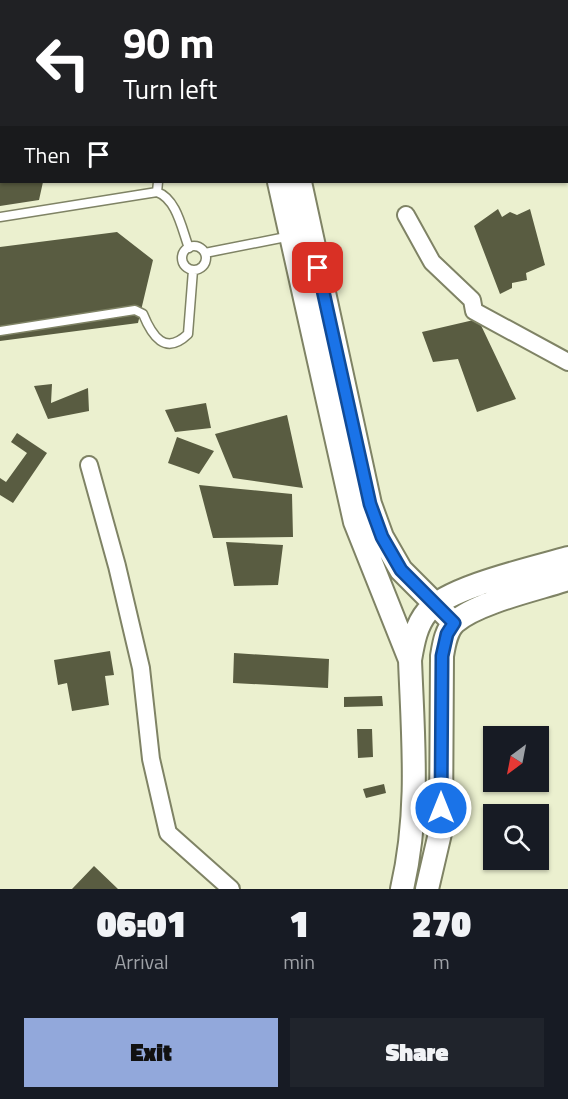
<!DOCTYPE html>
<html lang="en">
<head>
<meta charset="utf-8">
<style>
	:root { --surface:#171b24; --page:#20242c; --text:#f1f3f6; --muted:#9ea1a6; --accent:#92a8db }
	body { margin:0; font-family:"Titillium Web",sans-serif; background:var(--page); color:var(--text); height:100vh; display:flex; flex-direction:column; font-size:22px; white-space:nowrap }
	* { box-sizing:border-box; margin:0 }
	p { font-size:20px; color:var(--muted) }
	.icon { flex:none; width:33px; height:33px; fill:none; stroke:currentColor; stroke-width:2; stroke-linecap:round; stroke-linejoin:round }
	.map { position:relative; height:889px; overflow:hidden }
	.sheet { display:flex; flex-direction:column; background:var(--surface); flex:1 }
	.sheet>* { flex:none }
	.guide { position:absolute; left:0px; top:0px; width:568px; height:183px; box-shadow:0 2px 4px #0004; background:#202124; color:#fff; overflow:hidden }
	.needle { width:39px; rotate:212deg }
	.controls { position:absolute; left:483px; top:726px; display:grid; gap:12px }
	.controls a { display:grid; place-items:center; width:66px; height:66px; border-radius:0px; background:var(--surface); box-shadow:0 2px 4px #0004; font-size:30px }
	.pin { position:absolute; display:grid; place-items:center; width:51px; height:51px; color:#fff; margin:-26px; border-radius:12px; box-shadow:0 3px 9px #0006 }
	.me { position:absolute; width:66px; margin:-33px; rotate:0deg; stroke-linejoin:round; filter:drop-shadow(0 0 4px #0008) }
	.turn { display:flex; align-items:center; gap:21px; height:126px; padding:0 24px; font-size:27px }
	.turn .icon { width:78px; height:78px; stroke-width:2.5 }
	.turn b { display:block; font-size:42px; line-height:51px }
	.then { display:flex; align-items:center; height:57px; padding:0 24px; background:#0003; gap:12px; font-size:22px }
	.eta { display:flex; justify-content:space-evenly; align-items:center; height:102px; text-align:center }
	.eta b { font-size:36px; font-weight:800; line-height:42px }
	.primary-button { display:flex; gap:12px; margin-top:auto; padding:12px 24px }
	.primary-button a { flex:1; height:69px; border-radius:0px; background:var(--accent); color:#111; font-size:24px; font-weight:800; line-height:69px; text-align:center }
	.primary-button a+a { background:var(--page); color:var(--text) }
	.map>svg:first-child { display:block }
</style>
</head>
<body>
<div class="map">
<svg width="568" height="889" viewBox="0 0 568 889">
	<rect width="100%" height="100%" fill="#ebf0cf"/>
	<path fill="#595c41" d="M0 182H43L39 200 0 206Z
		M498 209 502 217 510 212 517 215 530 209 545 265 526 273 527 280 512 283V288L500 294 474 226Z
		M117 232 153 260 138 323 0 341V247Z
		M478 319 516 399 477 412 458 359 433 362 422 332Z
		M52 384 51 403 88 388 89 411 48 419 34 386Z
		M206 403 211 428 175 432 165 410Z
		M287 415 303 488 233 478 215 434Z
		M17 433 47 453 13 503 0 495V478L6 482 27 453 11 442Z
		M177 437 214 451 199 474 168 463Z
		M199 485 292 494 293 537 213 538Z
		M226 542 283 545 278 585 234 586Z
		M110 651 114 675 105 676 109 705 72 711 67 683 58 685 54 660Z
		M234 653 329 659 328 688 233 683Z
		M382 696 383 706 344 707V697Z
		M357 729H372L373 757 358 758Z
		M384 784 386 793 366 798 363 789Z
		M94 866 118 889H72Z"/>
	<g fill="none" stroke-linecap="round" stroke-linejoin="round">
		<defs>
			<path id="lane" d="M130 0 131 2
				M169 0V2
				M157 192 158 182
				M0 217 157 192C177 199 182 230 189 248
				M182 258a12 12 0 1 1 24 0a12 12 0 1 1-24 0Z
				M205 253 291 236
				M0 331 135 310 143 314C152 336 165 356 188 334L193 270"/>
			<path id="street" d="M434 0 436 2
				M567 65H568
				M0 86H2
				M567 141 568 142
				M406 215 432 262 472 300 474 311 568 362
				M89 465 117 566 141 668 151 759 168 833 231 889"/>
			<path id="secondary" d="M238 0 239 2
				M261 0 262 2
				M279 182 355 522 410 660
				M300 182 370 504 382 537 401 570 454 623
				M402 889C420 811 413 739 410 660 413 643 416 625 427 612 448 587 534 568 568 558
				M427 889 441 829 442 656C444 644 446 630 455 622 478 602 538 589 568 579"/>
		</defs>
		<use href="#lane" stroke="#7f8365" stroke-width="11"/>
		<use href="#street" stroke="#7f8365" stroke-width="20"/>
		<use href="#secondary" stroke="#7f8365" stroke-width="26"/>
		<use href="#lane" stroke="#fff" stroke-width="8"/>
		<use href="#street" stroke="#fff" stroke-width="16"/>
		<use href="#secondary" stroke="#fff" stroke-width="22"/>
	</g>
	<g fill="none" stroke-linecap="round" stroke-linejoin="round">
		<defs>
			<path id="route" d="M318 268 370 504 382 537 401 570 454 623 447 634 442 656 441 808"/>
		</defs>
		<use href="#route" stroke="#114b97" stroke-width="15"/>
		<use href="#route" stroke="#1a73e8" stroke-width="10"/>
	</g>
</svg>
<div class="controls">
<a><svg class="needle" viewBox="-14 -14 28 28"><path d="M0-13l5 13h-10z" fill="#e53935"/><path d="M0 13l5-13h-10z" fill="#9ea1a6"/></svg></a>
<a><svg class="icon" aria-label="search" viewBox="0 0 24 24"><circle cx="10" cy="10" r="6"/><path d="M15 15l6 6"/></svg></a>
</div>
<div class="pin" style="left:318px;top:268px;background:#d93025"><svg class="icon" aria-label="arrive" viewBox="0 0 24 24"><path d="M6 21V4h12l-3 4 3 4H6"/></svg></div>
<svg class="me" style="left:441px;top:808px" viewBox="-20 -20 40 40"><circle r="17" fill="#1a73e8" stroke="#fff" stroke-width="3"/><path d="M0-11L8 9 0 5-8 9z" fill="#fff"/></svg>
<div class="guide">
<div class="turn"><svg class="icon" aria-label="left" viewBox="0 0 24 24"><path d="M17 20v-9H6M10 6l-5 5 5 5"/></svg><div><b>90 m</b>Turn left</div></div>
<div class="then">Then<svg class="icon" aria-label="arrive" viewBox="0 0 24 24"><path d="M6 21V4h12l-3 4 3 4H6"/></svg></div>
</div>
</div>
<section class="sheet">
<div class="eta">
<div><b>06:01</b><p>Arrival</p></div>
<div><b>1</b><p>min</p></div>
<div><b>270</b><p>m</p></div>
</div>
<div class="primary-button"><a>Exit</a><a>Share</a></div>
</section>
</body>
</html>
